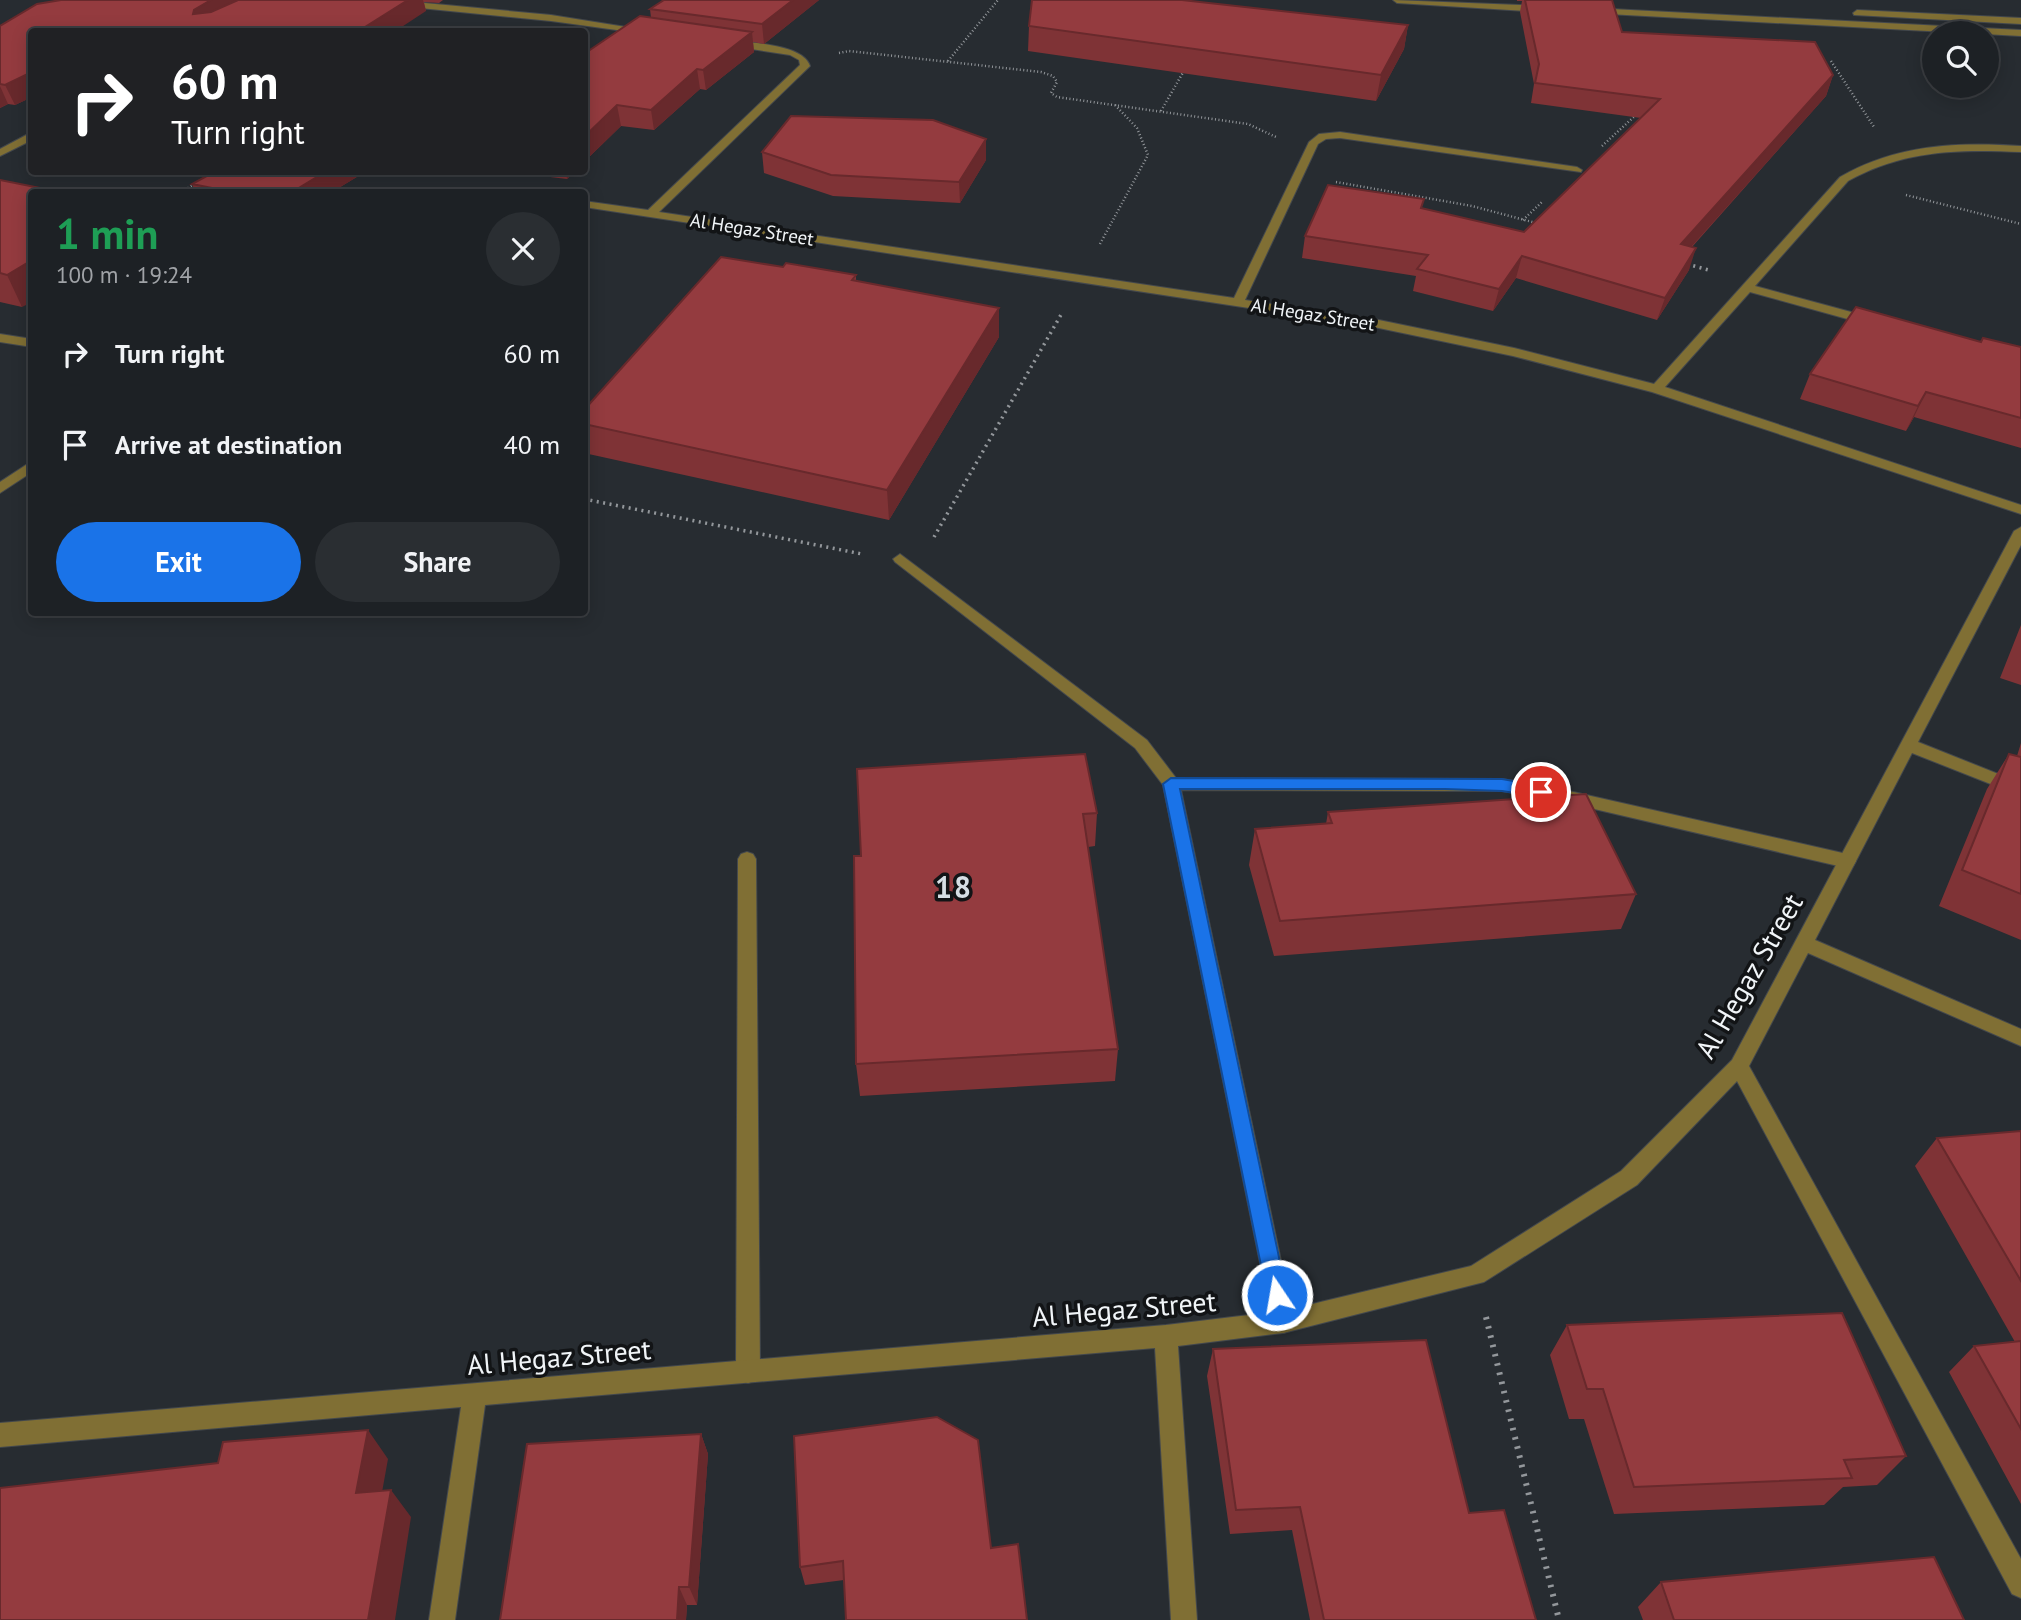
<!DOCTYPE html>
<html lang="en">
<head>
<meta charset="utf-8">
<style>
	:root { --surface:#1d2125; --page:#2a2e32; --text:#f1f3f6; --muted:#a0a3a7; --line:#3b3e42; --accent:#1a73e8 }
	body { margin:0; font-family:"PT Sans",sans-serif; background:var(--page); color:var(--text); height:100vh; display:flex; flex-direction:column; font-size:26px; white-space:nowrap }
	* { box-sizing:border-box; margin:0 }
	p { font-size:23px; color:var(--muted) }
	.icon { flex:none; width:38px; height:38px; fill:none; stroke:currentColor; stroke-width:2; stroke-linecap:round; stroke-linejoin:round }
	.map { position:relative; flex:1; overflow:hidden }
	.drawer { position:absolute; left:28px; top:189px; width:560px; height:427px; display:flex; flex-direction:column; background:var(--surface); border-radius:7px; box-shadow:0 4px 18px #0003,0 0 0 2px var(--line) }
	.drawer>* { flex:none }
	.banner { position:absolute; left:28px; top:28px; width:560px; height:147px; border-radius:7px; box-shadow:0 4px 18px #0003,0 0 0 2px var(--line); background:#202124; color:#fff; overflow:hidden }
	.fabs { position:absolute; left:1922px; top:21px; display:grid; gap:14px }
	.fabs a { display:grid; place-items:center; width:77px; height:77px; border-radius:50%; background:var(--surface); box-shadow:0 4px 18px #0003,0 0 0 2px var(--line); font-size:35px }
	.pin { position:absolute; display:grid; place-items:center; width:60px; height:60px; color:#fff; margin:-30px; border:4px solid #fff; border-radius:50%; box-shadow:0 2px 7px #0007 }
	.me { position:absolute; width:77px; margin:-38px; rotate:348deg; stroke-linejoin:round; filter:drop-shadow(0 0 5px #0008) }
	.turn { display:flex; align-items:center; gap:24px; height:147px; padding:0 28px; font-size:32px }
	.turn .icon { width:91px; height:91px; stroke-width:2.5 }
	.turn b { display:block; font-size:49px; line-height:60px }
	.round { display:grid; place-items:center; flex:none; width:74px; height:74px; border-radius:37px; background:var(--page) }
	.head { display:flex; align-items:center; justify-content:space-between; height:119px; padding:0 28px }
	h1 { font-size:42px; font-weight:700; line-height:52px; color:#1e9e55 }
	.action { display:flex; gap:14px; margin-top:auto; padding:14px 28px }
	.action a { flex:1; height:80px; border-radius:42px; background:var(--accent); color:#fff; font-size:28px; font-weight:700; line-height:80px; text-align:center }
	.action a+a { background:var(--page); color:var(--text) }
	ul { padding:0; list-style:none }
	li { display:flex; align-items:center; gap:21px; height:91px; padding:0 28px }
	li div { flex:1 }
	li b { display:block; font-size:26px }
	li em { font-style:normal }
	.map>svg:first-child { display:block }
</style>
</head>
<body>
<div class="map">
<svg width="2021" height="1620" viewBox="0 0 2021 1620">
	<rect width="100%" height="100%" fill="#272c31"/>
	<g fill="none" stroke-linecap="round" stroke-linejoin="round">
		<defs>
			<path id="service" d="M900 554 1147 740 1176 778 1502 779 1560 789 1847 854 1853 856 1856 861 1853 866 1847 868 1560 801 1502 791 1181 790 1294 1322 1291 1330 1283 1333 1275 1330 1272 1322 1163 785 1135 748 895 562 893 559Z
				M747 852 753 854 756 859 760 1372 756 1380 748 1383 740 1380 736 1372 738 859 741 854Z"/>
			<path id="minor" d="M1393 0 1543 6 1547 9 1543 12 1397 3Z
				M403 1 551 15 651 31 646 34 551 21 400 6V2Z
				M1592 8 2021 30V36L1589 13V9Z
				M1857 10 2021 18V24L1854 15 1853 13Z
				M729 40C750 43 803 44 810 66L659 212 1234 298 1309 142 1319 134 1340 132 1577 167 1582 170 1581 172 1340 138 1326 139 1318 144 1245 300 1374 319 1514 348 1654 384 1840 177C1897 144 1957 142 2021 146V152C1959 149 1903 150 1848 181L1755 286 1877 319V325H1869L1750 292 1665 387 2021 505V514L1652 392 1513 356 1374 327 584 207V201L648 210 800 65 799 60 790 55 726 45 724 43Z
				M32 132V140L0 156V149Z
				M0 334 32 339V347L0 342Z
				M32 461V472L0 493V482Z
				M2021 527V545L1918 742 2021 783V796L1912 753 1815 940 2021 1029V1046L1808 953 1749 1066 2021 1559V1598L2012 1594 1737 1081 1637 1185 1484 1282 1283 1333 1178 1346 1197 1620H1171L1155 1348 485 1405 455 1620H429L461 1407 0 1447V1423L1166 1325 1283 1311 1471 1266 1621 1171 1732 1060 2014 531Z"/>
		</defs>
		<use href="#service" stroke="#43484d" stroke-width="2"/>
		<use href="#minor" stroke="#43484d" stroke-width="2"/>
		<path stroke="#93979b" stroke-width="2.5" stroke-dasharray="1 2.5" stroke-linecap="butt" d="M839 53 849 51 1041 72 1053 76 1057 82 1051 93 1057 97 1248 124 1276 137
			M948 61 998 0
			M1831 61 1874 127
			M1161 111 1185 69
			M1602 146 1637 114
			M1336 182 1472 206 1536 223
			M182 192 196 183
			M1906 195 2021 224
			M1523 220 1542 202
			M1100 244 1148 155 1137 128 1114 104"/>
		<path stroke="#93979b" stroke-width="3.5" stroke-dasharray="2 4.5" stroke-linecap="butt" d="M1687 264 1712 271
			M584 499 862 554
			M934 537 1062 313"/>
		<path stroke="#93979b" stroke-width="6" stroke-dasharray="2.5 7" stroke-linecap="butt" d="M1486 1317 1559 1620"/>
		<use href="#service" fill="#806f34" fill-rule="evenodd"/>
		<use href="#minor" fill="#806f34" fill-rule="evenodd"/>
	</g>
	<path fill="#7f3336" d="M61 0H443L439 3 424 2 426 11 32 32V97L15 105 8 104 0 108V26Z
		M664 0H819L764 44 753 42 754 52 706 90 700 89 654 130 621 126 584 162V54L651 18 650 9Z
		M1517 0H1612L1622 32 1833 75 1826 96 1692 247 1689 270 1657 320 1516 278 1493 311 1413 291 1416 276 1302 258 1305 236 1422 208 1524 232 1641 118 1531 103 1534 84 1520 12 1522 1H1517Z
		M1408 25 1404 49 1376 101 1028 51 1029 26Z
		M762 152 986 160 960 203 833 196 764 173Z
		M214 172H365L332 192H195L192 184Z
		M507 172H574L567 179Z
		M0 180 22 307 0 302Z
		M783 267 856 275V281L999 308V337L889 520 584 453V410Z
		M1981 342 2021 347V448L1914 417 1906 431 1800 399 1810 374Z
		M2021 625V685L2000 678Z
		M2021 743V940L1939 906 1987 789 2009 754 2017 756Z
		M857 769 1097 813 1095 846 1088 847 1118 1049 1115 1081 860 1096 856 1064 861 856Z
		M1328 812 1636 894 1621 929 1274 956 1249 865 1255 829 1326 824Z
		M2021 1131V1504L1949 1372 1974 1346 2015 1342 1915 1166 1937 1138Z
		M1567 1325 1906 1456 1877 1485 1843 1487 1824 1505 1614 1514 1584 1419H1569L1550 1355Z
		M1213 1349 1469 1513 1536 1620H1310L1292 1530 1230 1534 1207 1376Z
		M701 1434 708 1454 697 1605H687L686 1620H500Z
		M794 1436 991 1548 844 1580 805 1585 800 1567Z
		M1661 1582 1964 1620H1643L1638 1607Z"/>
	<path fill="#68292c" d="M211 0H286L227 14H193L194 10Z
		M408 0H423L426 11 394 32H357Z
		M793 0H819L764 44 762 24Z
		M1408 25 1404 49 1376 101 1381 75Z
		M752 32 754 52 706 90 703 70Z
		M697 69 700 89 654 130 651 110Z
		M32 72V97L15 105 5 85Z
		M1833 75 1826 96 1674 266 1681 244Z
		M0 86 8 104 0 108Z
		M617 105 621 126 584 162V137Z
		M986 139V160L960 203 959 182Z
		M325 172H365L332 192H292Z
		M566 172H574L567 179Z
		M1696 248 1689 270 1657 320 1665 298Z
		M1522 256 1516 278 1493 311 1499 289Z
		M32 260V302L22 307 7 275Z
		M999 308V337L889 520 887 490Z
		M1926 392 1914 417 1906 431 1918 406Z
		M368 1430 388 1459 377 1520 356 1493Z
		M701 1434 708 1454 697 1605 689 1587Z
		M391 1490 411 1517 395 1620H368Z
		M679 1587 687 1605 686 1620H677Z"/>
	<path fill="#943b3f" stroke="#68292c" stroke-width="2" d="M61 0H211L194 10 193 14 211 12 238 0H408L357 32H32V72L5 85 0 84V26L37 4Z
		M664 0H793L762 24 650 9Z
		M1032 0H1182L1408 25 1381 75 1029 26Z
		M1525 0H1612L1622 32 1815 42 1833 75 1681 244 1696 248 1665 298 1522 256 1499 289 1417 269 1428 255 1305 236 1328 185 1424 199 1421 208 1524 232 1660 99 1535 83 1539 64Z
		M640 16 752 32 703 70 697 69 651 110 617 105 584 137V54Z
		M791 116 933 120 986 139 959 182 831 175 762 152Z
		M214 172H325L292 192H232L192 184Z
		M0 180 60 192H32V260L7 275 0 273Z
		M721 257 783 267 786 263 856 275 852 280 999 308 887 490 584 424V410Z
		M1856 307 1981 342 1983 338 2021 347V418L1926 392 1918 406 1810 374Z
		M1085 754 1097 813 1083 814 1118 1049 856 1064 854 856H861L857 769Z
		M2009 754 2021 757V894L1962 870Z
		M1586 794 1636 894 1280 921 1255 829 1332 823 1328 812Z
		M2021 1131V1281L1937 1138Z
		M1842 1313 1906 1456 1844 1460 1852 1478 1634 1487 1603 1389H1587L1567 1325Z
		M1426 1340 1469 1513 1504 1510 1536 1620H1324L1300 1507 1236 1510 1213 1349Z
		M2021 1341V1429L1974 1346Z
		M937 1417 978 1440 991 1548 1018 1544 1027 1620H846L843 1561 800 1567 794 1436Z
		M368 1430 356 1493 391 1490 368 1620H0V1488L218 1463 223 1442Z
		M701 1434 689 1587H679L677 1620H500L527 1444Z
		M1934 1557 1964 1620H1674L1661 1582Z"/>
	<path fill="#1a73e8" stroke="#114b97" stroke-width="2" d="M1171 778 1502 779 1541 786 1549 792 1541 797 1502 791 1445 789H1180L1287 1295 1284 1302 1277 1305 1270 1302 1267 1295 1163 784Z"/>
	<g text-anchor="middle" stroke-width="7" stroke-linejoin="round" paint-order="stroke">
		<g font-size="19" fill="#f1f5f8" stroke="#121416">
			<text transform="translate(752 229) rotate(9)" y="7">Al Hegaz Street</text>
			<text transform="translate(1313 314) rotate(9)" y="7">Al Hegaz Street</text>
		</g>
		<g font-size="28" fill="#f1f5f8" stroke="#121416">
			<text transform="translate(1749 976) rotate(-60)" y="10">Al Hegaz Street</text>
			<text transform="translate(1124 1309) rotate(-5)" y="10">Al Hegaz Street</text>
			<text transform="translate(559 1357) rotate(-5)" y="10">Al Hegaz Street</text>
		</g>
		<g font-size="30" font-weight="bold" letter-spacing="2" fill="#d6dee4" stroke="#121416">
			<text x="954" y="898">18</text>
		</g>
	</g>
</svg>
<div class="fabs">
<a><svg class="icon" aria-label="search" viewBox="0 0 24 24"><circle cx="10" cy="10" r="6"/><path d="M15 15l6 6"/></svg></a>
</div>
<div class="pin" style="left:1541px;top:792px;background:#d93025"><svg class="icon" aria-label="arrive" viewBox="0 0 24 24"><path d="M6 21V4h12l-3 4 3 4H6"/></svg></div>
<svg class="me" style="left:1277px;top:1295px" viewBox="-20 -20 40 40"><circle r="17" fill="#1a73e8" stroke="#fff" stroke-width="3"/><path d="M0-11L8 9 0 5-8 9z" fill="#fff"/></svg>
<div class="banner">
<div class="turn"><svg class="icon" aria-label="right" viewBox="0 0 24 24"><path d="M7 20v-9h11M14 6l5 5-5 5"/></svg><div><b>60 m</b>Turn right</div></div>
</div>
<section class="drawer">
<div class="head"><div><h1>1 min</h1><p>100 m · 19:24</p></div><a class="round"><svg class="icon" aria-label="close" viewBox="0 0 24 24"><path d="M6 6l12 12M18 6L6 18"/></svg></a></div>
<ul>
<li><svg class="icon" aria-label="right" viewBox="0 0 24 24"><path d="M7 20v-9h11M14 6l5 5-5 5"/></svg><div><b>Turn right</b></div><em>60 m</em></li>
<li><svg class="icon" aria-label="arrive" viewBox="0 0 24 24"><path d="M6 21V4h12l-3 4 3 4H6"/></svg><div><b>Arrive at destination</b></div><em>40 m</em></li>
</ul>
<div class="action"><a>Exit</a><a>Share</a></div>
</section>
</div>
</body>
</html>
